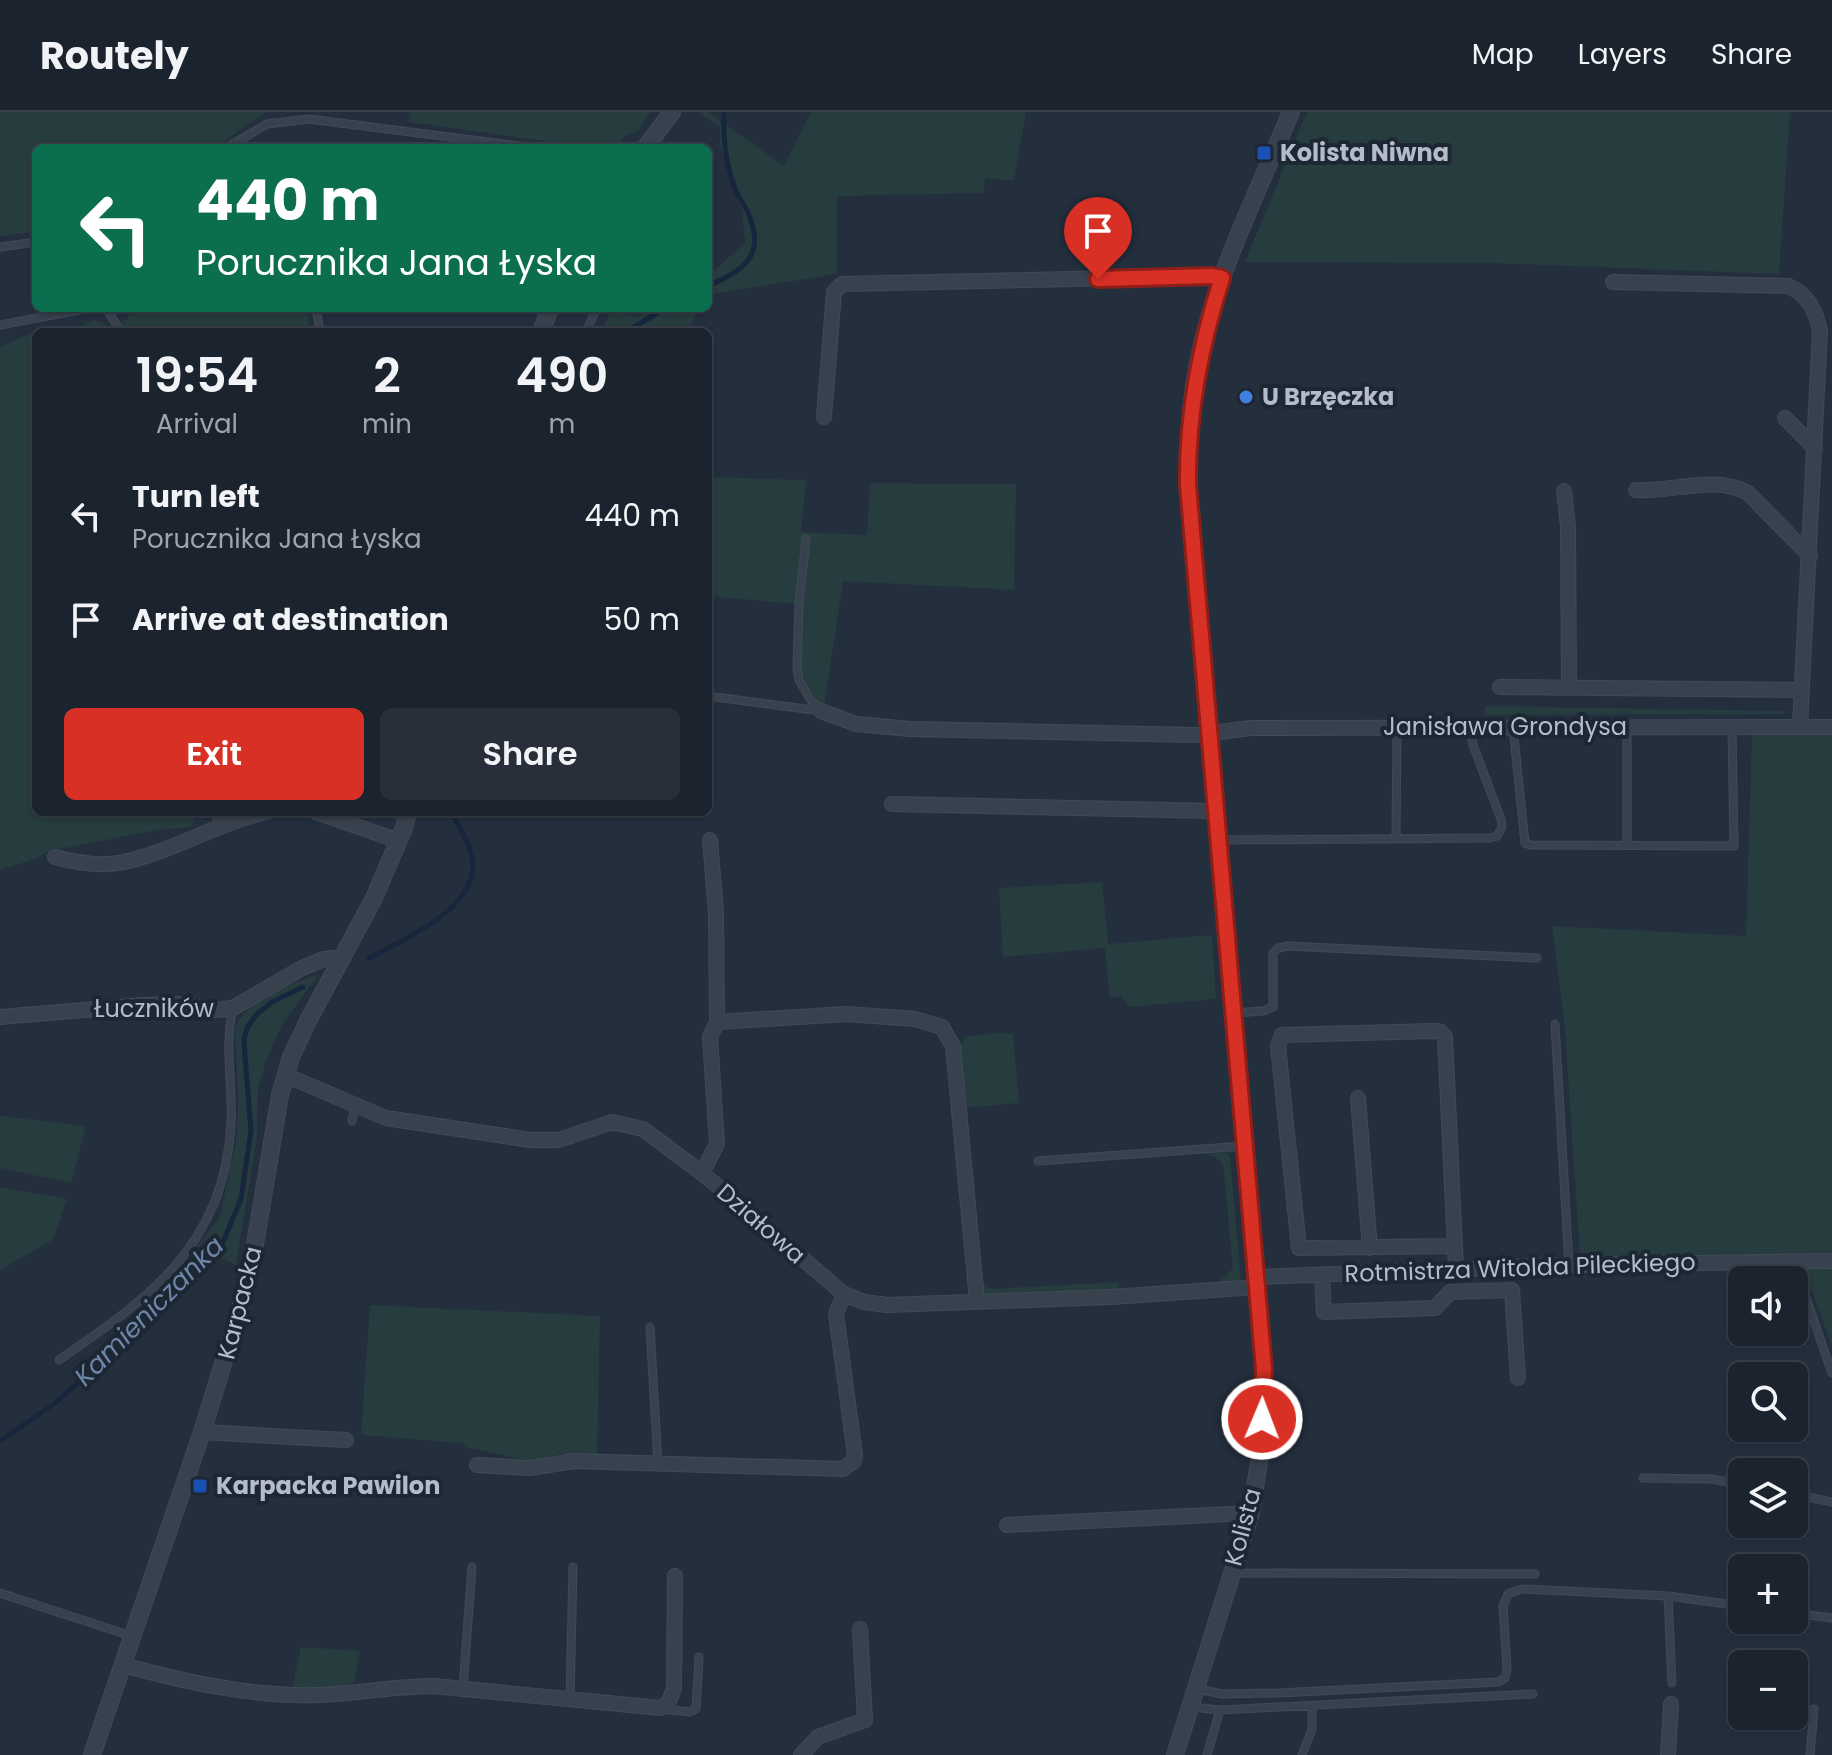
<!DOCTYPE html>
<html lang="en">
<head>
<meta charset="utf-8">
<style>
	:root { --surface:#1b232e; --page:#282f3a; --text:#f1f3f6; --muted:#a0a4aa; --line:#39404a; --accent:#d93025 }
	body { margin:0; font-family:Poppins,sans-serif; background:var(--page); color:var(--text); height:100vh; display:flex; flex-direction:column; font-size:30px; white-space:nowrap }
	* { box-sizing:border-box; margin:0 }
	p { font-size:26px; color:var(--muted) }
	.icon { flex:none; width:44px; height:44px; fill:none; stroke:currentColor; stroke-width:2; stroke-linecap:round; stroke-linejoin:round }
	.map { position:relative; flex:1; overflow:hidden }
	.details { position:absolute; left:32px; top:216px; width:680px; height:488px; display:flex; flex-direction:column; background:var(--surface); border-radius:12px; box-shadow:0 2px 6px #0004,0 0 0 2px var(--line) }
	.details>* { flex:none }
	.guide { position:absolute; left:32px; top:32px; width:680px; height:168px; border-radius:12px; box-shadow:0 2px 6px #0004,0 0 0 2px var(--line); background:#0b6e4f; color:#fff; overflow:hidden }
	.tools { position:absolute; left:1728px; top:1154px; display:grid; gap:16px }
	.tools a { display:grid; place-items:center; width:80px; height:80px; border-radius:12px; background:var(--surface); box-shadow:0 2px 6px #0004,0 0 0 2px var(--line); font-size:40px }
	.pin { position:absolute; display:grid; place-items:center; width:68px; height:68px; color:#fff; margin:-82px -34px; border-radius:50% 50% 50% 0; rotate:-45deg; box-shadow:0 0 8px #0007 }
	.pin .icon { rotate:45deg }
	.me { position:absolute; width:88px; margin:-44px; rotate:1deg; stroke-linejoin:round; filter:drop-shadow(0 0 6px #0008) }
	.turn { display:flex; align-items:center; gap:28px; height:168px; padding:0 32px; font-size:36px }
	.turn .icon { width:104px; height:104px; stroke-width:2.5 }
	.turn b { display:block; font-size:56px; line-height:68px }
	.eta { display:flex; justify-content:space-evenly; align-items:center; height:136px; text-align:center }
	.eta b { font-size:48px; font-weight:600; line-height:56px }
	.action { display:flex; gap:16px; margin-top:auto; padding:16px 32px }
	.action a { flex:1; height:92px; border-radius:12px; background:var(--accent); color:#fff; font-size:32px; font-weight:600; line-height:92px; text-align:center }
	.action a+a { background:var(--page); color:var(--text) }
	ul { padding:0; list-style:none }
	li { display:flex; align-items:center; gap:24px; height:104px; padding:0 32px }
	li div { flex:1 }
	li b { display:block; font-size:30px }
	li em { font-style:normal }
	header { display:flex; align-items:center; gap:48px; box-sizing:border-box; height:112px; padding:0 40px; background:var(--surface); border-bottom:2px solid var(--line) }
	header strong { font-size:38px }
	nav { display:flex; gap:44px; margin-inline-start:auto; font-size:28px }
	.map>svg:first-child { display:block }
</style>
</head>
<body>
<header>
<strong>Routely</strong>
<nav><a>Map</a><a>Layers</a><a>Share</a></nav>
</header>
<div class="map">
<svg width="1832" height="1643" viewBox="0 0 1832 1643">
	<rect width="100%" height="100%" fill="#242f3e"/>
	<path fill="#263c3f" d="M0 0H266L214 36H36V120L0 124Z
		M411 0H651L638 19 623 25 618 36H593L409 10Z
		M699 0H708L784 54 811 0H1026L1014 68 985 67 984 81 837 84V162L711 182 708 186V164L745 131 742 97 734 81 720 32V15Z
		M1307 0H1790L1779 162 1490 151 1245 150Z
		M133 196H306L310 220H71L94 208 112 216 127 207Z
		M612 196 637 206 651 196H701L686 220H601Z
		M40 217 42 220H36V700H196L192 715 156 718 50 739 34 747 0 758V235Z
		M708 365 806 368 801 420 867 423 870 371 1016 372 1014 478 843 469 824 596C792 561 799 536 796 492L708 484Z
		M1485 594 1787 599 1784 602 1485 603Z
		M1752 621 1832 622V1145L1599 1147 1580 1144 1564 906 1552 814 1746 824Z
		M1102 770 1108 832 1212 823 1216 887 1130 895 1120 884 1110 886 1105 836 1003 845 999 776Z
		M318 863 281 914 266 949 258 976 257 1025 236 1153 197 1134 220 1105 236 1029 238 995 235 915C249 885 288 873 318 863Z
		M997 921 1013 922 1019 991 966 996 959 936 965 925Z
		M0 1004 86 1014 71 1071 0 1056Z
		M1210 1041H1227L1230 1046 1241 1167 1238 1170 1221 1171 1220 1165H1225L1233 1156 1223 1052 1214 1044H1208Z
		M0 1075 67 1087 53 1128 0 1158Z
		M1808 1155H1832V1234L1806 1162Z
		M982 1169 990 1177 1120 1170 1118 1178 987 1183 981 1176Z
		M370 1193 600 1204 597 1344 560 1342 533 1349 468 1336 461 1331 361 1323Z
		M301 1535 360 1539 354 1570 346 1576 292 1577Z"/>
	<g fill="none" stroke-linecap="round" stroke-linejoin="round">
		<path stroke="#17263c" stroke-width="5" d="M708 174C739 160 766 147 750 106 747 96 740 88 736 79 725 53 723 27 724 0
			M626 220 665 196
			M369 846C403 828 469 800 473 757 474 737 460 717 451 700
			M0 1329 54 1292 124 1230 223 1130 241 1087 251 1018 245 945 244 926 248 914 257 902 272 890 303 875"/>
		<defs>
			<path id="service" d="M226 36 267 12 309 7 535 36
				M0 135 36 130
				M106 196 121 220
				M316 196 320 220
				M0 213 90 196
				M586 220 595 200
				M806 427 799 492 797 555 799 568 810 587 821 599
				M708 584 821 599
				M1513 615 1525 731 1530 733 1734 734 1732 615
				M216 700 218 715
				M1396 727 1397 616
				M1220 728 1491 726 1497 724 1502 715 1501 707 1473 633 1470 617
				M1627 733V615
				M1233 901 1263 899 1273 895V841L1278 836 1288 834 1537 846
				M1555 912 1569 1153
				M352 1009 355 995
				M1038 1049 1244 1034
				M1796 1149 1797 1160 1832 1261
				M650 1215 658 1352
				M59 1248C151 1185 224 1133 231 1012 233 974 224 933 233 896
				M1643 1366 1711 1367 1742 1372
				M1794 1382 1832 1390
				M1234 1461 1535 1462
				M0 1481 131 1524
				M1668 1484 1672 1571
				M1794 1501 1832 1506
				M463 1576 472 1455
				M1198 1577 1222 1582 1278 1581 1498 1570 1505 1566 1507 1558 1503 1494 1508 1482 1522 1477 1668 1484 1742 1494
				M570 1587 573 1455
				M1192 1595 1220 1598 1533 1582
				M663 1597 690 1600 696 1597 699 1545
				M1207 1643 1220 1598
				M1302 1643 1312 1617V1594
				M1810 1643 1814 1597"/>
			<path id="minor" d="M1613 170 1788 174C1808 182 1815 198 1820 218L1800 614
				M824 305 834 180 842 172 1211 164 1222 166
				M1785 306 1815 336
				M1636 378C1671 381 1715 362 1748 381L1810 444
				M1564 379 1568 414 1569 576
				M1500 575 1802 578
				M821 599 856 612 910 617 1197 623 1251 616 1832 615
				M892 692 1216 699
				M316 700 399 729
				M55 745C77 751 101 755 124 750 171 740 217 711 266 700
				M0 905 144 893 178 892 216 898 233 896 302 856 324 847 344 845
				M717 910 847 902 915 907 942 915 953 934 977 1189
				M285 963 386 1006 530 1028H559L612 1010 643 1017 702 1061 844 1182 864 1190 887 1193 1111 1185 1257 1175
				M1358 986 1370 1136
				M702 1061 717 1032 710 925 717 910 716 800 710 728
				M1455 1134 1299 1136 1278 934 1282 923 1435 919 1441 920 1445 925 1456 1157
				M1322 1162 1324 1200 1435 1196 1450 1180 1512 1178 1518 1266
				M1256 1165 1569 1153 1832 1149
				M202 1320 346 1328
				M477 1353 530 1356 574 1349 843 1357 854 1349 855 1343 836 1202 844 1182
				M1007 1413 1251 1401
				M123 1553C185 1570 253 1585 317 1583 356 1582 394 1574 434 1574L660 1596 668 1591 674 1577 675 1464
				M801 1643 818 1625 865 1608 860 1517
				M1668 1643 1671 1592"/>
			<path id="tertiary" d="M645 36 672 0
				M541 220 550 196
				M92 1643 202 1320 240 1197 253 1144 280 983 291 945 309 907 374 786 404 716 408 700
				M1175 1643 1251 1401 1262 1331 1264 1257 1190 396C1187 348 1188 299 1198 251 1215 164 1257 82 1291 0"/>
		</defs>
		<use href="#service" stroke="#414a57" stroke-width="9"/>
		<use href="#minor" stroke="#414a57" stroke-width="16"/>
		<use href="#tertiary" stroke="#414a57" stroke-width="18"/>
		<use href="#service" stroke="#38414e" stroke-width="7"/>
		<use href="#minor" stroke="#38414e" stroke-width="14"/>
		<use href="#tertiary" stroke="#38414e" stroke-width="16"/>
	</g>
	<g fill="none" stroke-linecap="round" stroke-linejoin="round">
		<defs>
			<path id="route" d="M1098 167 1211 164 1222 166C1200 234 1187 301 1188 373L1264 1257 1262 1307"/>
		</defs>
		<use href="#route" stroke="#8d1f18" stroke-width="20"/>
		<use href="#route" stroke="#d93025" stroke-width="14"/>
	</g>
	<g fill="#1a4fb4" stroke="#1d2633" stroke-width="3">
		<rect x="1256" y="33" width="16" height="16" rx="4"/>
		<rect x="192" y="1366" width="16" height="16" rx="4"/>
	</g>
	<circle fill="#3f7fe0" stroke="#1d2633" stroke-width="3" cx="1246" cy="285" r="8"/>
	<g text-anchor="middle" stroke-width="8" stroke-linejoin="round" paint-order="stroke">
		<g font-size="24" font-weight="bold" fill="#b4bcc9" stroke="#1d2633" text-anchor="start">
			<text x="1280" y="49">Kolista Niwna</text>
			<text x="1262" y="293">U Brzęczka</text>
			<text x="216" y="1382">Karpacka Pawilon</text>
		</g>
		<g font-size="24" fill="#b4bcc9" stroke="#1d2633">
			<text x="1505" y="623">Janisława Grondysa</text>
			<text x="154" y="905">Łuczników</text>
			<text transform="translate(761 1112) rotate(41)" y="8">Działowa</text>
			<text transform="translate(1520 1156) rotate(-2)" y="8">Rotmistrza Witolda Pileckiego</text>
			<text transform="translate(240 1191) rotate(-76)" y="8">Karpacka</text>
			<text transform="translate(1243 1415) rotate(-75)" y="8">Kolista</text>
		</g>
		<g font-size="26" font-style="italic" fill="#6d86a8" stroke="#1d2633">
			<text transform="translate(149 1199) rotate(-45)" y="9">Kamieniczanka</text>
		</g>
	</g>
</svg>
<div class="tools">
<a><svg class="icon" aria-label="sound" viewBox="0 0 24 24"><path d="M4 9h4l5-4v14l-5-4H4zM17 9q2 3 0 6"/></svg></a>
<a><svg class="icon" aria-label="search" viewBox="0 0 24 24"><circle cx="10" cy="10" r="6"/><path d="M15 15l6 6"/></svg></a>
<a><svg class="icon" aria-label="layers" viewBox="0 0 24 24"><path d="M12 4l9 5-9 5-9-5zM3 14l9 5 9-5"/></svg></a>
<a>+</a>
<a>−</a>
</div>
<div class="pin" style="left:1098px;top:167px;background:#d93025"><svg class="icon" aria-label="arrive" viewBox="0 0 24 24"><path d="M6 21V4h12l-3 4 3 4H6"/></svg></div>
<svg class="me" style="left:1262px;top:1307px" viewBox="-20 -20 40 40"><circle r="17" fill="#d93025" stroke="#fff" stroke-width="3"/><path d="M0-11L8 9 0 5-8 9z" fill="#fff"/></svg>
<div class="guide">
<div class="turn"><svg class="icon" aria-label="left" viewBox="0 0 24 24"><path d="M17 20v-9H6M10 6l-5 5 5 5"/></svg><div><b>440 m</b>Porucznika Jana Łyska</div></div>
</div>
<section class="details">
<div class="eta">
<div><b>19:54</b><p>Arrival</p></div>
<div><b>2</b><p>min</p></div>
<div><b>490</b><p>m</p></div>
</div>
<ul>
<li><svg class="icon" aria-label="left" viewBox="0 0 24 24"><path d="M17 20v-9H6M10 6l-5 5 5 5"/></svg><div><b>Turn left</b><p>Porucznika Jana Łyska</p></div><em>440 m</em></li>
<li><svg class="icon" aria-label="arrive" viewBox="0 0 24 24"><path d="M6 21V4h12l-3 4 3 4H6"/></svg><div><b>Arrive at destination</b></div><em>50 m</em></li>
</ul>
<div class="action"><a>Exit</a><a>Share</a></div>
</section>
</div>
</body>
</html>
